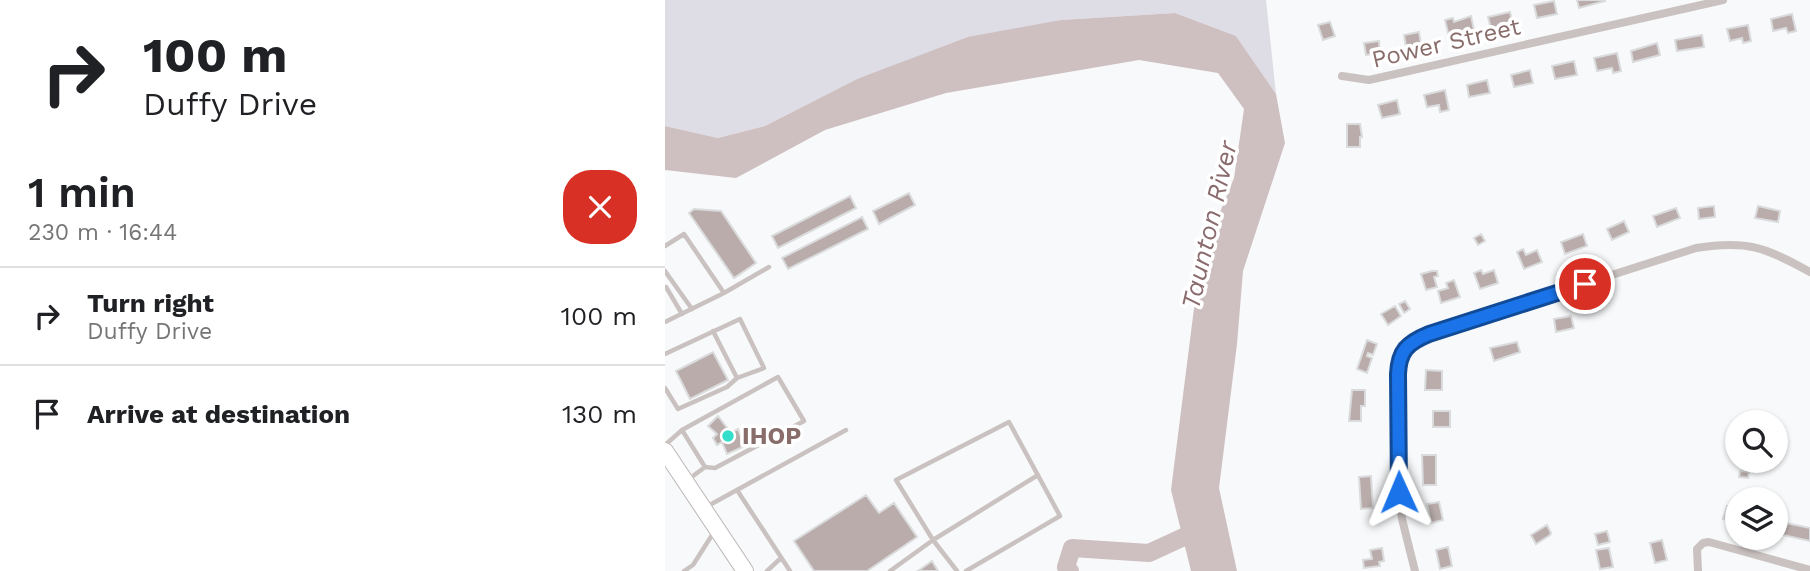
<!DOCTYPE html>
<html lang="en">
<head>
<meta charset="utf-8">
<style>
	:root { --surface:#fff; --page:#f2f2f2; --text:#202124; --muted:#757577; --line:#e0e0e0 }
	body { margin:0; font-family:"Work Sans",sans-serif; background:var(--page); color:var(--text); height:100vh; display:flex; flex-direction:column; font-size:26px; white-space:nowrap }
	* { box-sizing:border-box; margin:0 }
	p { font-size:23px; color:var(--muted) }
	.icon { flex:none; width:38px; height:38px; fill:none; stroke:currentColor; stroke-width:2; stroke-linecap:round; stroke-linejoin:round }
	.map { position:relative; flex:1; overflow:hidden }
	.drawer { display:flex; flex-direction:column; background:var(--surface); width:665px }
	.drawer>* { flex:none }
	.guide { background:#fff; color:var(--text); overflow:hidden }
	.buttons { position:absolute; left:1060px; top:410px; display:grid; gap:14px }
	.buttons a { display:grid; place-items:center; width:63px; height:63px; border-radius:50%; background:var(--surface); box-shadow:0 2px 5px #0004; font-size:35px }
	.pin { position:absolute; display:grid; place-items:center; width:60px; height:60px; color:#fff; margin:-30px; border:4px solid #fff; border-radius:50%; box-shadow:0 2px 7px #0007 }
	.me { position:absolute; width:77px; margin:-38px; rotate:359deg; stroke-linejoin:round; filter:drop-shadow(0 0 5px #0008) }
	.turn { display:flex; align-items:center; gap:24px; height:147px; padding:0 28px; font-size:32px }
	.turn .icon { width:91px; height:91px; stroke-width:2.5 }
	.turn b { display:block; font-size:49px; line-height:60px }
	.round { display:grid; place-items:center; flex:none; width:74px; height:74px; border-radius:28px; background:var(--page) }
	.head { display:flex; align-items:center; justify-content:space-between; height:119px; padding:0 28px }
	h1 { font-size:42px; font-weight:600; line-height:52px }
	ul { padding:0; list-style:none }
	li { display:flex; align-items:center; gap:21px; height:98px; padding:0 28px; border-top:2px solid var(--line) }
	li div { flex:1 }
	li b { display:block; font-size:26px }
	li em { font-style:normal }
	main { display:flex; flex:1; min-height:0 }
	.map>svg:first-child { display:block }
</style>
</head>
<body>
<main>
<section class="drawer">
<div class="guide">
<div class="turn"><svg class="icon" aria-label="right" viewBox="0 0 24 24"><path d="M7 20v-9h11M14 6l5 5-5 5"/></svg><div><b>100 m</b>Duffy Drive</div></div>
</div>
<div class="head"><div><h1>1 min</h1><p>230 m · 16:44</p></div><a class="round" style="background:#d93025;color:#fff"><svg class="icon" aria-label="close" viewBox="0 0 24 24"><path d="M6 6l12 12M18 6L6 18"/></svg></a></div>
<ul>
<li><svg class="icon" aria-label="right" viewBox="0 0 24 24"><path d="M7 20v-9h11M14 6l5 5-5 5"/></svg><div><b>Turn right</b><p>Duffy Drive</p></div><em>100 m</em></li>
<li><svg class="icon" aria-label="arrive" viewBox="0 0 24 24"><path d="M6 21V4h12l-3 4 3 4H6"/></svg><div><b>Arrive at destination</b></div><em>130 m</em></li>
</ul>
</section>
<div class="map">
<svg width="1145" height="571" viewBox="0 0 1145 571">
	<rect width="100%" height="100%" fill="#f8f9fa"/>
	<path fill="#dedce4" d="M0 0H601L611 94 571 36 510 13 396 20 192 79 100 126 53 138 0 126Z"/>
	<path fill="#cebfc1" d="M510 13 571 36 611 94 620 143 578 271 572 344 554 488 572 571H526L506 490 535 261 569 178 579 109 553 73 474 60 281 93 160 130 71 178 0 170V126L53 138 100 126 192 79 303 37 396 20Z"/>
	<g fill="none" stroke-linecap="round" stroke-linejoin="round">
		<path stroke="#cebfc1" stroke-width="18" d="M405 571 401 567 407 548 484 553 536 529"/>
	</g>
	<path fill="#b9acaa" stroke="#dadbdc" stroke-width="2" d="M912 0H940V1L914 8Z
		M889 1 892 14 872 18 869 5Z
		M845 12 848 24 826 29 823 17Z
		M1127 14 1131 31 1123 33 1121 28 1108 31 1106 19Z
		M806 16 809 30 784 37 780 20 788 18 789 22Z
		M665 22 670 36 658 40 653 25Z
		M1083 25 1086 41 1078 43 1077 38 1065 41 1062 29Z
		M754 32 756 44 741 47 739 35Z
		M1037 35 1039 47 1012 51 1010 40Z
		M714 41 715 53 701 55 699 43Z
		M992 43 995 55 968 62 966 51Z
		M952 53 956 71 948 73 947 68 932 71 929 58Z
		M909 61 912 75 890 79 887 66Z
		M865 70 868 83 849 87 846 75Z
		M822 80 825 93 804 97 802 85Z
		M780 90 784 110 775 112 774 105 762 107 759 95Z
		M732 100 735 114 717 118 713 105Z
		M682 124H695L697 137H695V147H682Z
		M244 193 250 205 214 224 208 211Z
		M185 196 191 208 113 248 107 236Z
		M1049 206 1050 217 1034 219 1033 208Z
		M1093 206 1115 211 1113 222 1090 218Z
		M1011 208 1015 218 992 227 988 216Z
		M29 209 56 211 91 263 69 278 24 213Z
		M197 217 203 229 123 269 117 258Z
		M959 221 964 232 947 240 942 229Z
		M816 234 820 241 813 245 809 238Z
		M918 234 922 246 900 254 896 242Z
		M858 249 861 255 872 250 877 262 859 269 852 252Z
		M816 270 818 274 829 270 833 283 815 289 809 273Z
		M767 271H772L773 276 769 277 772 287 761 290 756 274Z
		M789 280 795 297 776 303 773 291 783 288 781 283Z
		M740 301 745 309 739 313 734 304Z
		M730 306 736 316 723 325 716 314Z
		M906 316 909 328 891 332 889 319Z
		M702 340 712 344 708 355 703 353 702 356 707 358 702 373 692 369Z
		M852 342 855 352 829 361 825 348Z
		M48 352 63 380 25 399 11 371Z
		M761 370 777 371V390H760Z
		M687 390H700V406H696V421H684Z
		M768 411H785V427H768Z
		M53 416 66 433 73 429 80 446 62 454 57 442 52 445 48 438 52 434 43 426Z
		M757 455H771V485H758Z
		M1075 471 1084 472 1083 478 1074 477Z
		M706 476 708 508 696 509 694 477Z
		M201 495 214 513 229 503 252 537 202 571H149L129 541Z
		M774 502 778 520 766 523 762 504Z
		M1070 504H1073V522L1058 519 1062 506 1069 508Z
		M1121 523 1145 528V541L1118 535Z
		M882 525 886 533 885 535 871 544 866 535Z
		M942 531 945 542 933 545 930 534Z
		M997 540 1002 560 990 563 985 543Z
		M783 547 787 566 775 569 771 550Z
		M717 548 719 561 714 562 715 566 699 568 698 560 707 559 705 550Z
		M944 548 948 567 935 569 931 550Z
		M267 561 273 571H253Z"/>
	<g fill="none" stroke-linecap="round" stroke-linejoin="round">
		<defs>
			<path id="highway" d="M0 451 80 571"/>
		</defs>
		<use href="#highway" stroke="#bdb6b5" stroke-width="18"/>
		<path stroke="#cac2c1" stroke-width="4.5" d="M0 246 19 234 59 293
			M0 271 27 309
			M1 287 17 314
			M0 322 59 293 104 267
			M0 354 75 319 99 368 72 378 48 331
			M0 388 13 409 62 387 72 378
			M17 430 40 467
			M0 445 17 430 113 377 139 421 50 468 40 467 24 479
			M72 490 125 571
			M41 507 181 430
			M19 571 28 565 49 532
			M102 571 116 558
			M225 571 268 540 373 475
			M292 571 268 540 231 480 344 422 395 516 301 571"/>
		<path stroke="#cac2c1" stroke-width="8" d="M677 76 704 80 1058 0
			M750 571 737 519 734 492V361C739 343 756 337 772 331L1031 248C1082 240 1100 247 1145 272
			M1033 571 1032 549 1038 543 1044 542 1145 570"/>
		<use href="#highway" stroke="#fff" stroke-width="16"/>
	</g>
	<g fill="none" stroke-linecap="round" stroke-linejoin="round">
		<defs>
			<path id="route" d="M734 492 733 374C734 351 742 343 764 334L920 284"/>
		</defs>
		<use href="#route" stroke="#114b97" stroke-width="18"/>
		<use href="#route" stroke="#1a73e8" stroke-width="12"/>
	</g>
	<circle fill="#33dfca" stroke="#fff" stroke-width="2.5" cx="63" cy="436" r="7"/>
	<g text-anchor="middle" stroke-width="7" stroke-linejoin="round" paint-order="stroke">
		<g font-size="24" fill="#886d6a" stroke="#fff">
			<text transform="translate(781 43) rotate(-13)" y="8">Power Street</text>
		</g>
		<g font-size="24" font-weight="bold" fill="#886d6a" stroke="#fff" text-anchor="start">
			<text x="77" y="444">IHOP</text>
		</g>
		<g font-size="26" font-style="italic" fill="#8a6b6e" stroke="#fff">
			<text transform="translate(544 225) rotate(-77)" y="9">Taunton River</text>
		</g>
	</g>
</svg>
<div class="buttons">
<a><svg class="icon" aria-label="search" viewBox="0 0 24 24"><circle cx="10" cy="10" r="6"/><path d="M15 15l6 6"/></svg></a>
<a><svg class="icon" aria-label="layers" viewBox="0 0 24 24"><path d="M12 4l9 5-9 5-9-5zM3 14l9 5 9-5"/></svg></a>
</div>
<div class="pin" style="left:920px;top:284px;background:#d93025"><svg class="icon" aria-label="arrive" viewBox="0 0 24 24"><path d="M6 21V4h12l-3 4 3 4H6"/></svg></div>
<svg class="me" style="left:734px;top:492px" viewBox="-20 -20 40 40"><path d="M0-17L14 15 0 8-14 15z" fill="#1a73e8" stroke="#fff" stroke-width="4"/></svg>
</div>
</main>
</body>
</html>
